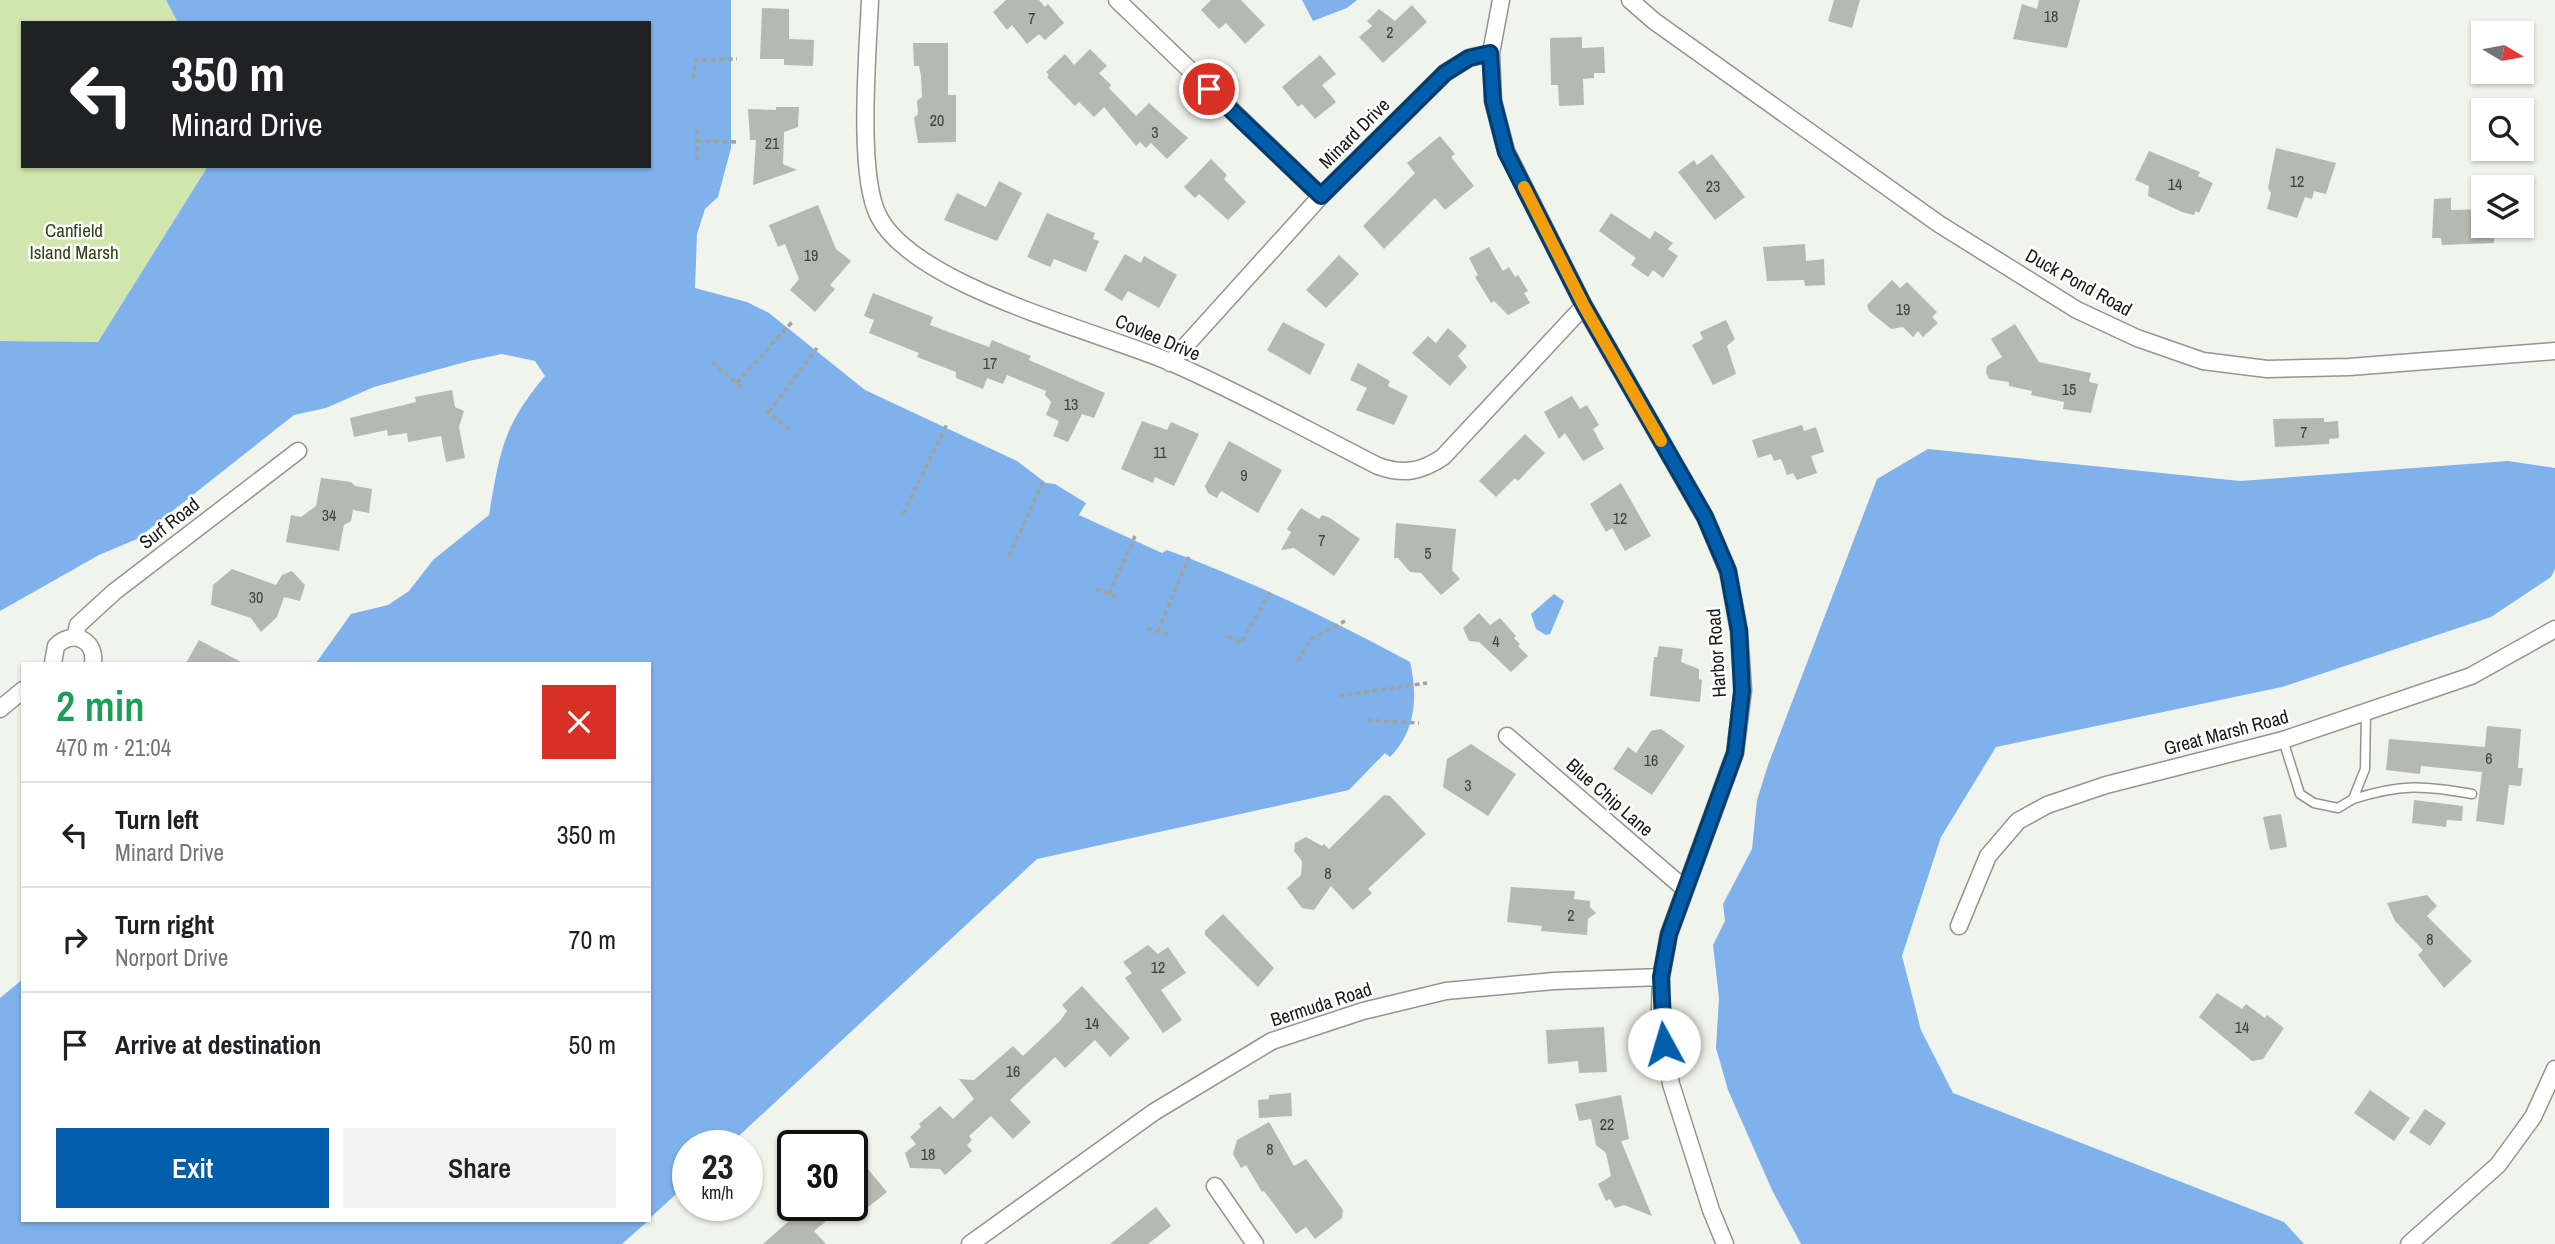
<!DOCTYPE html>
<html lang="en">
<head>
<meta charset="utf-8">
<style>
	:root { --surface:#fff; --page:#f2f2f2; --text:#202124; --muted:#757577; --line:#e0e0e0; --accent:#025dab }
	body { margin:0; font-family:"Archivo Narrow",sans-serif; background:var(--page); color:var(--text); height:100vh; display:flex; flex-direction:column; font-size:26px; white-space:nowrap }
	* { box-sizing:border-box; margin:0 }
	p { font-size:23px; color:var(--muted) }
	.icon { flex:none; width:38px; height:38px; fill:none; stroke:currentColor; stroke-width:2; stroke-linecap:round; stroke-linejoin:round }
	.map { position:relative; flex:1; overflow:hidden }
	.panel { position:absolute; left:21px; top:662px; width:630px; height:560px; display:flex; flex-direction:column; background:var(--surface); border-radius:0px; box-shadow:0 2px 5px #0004 }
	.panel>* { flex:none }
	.top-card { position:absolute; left:21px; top:21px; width:630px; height:147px; border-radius:0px; box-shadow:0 2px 5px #0004; background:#202124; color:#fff; overflow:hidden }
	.needle { width:46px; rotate:100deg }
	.fabs { position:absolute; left:2471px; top:21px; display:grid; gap:14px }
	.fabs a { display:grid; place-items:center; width:63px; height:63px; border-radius:0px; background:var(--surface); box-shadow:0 2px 5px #0004; font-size:35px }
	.speed { position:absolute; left:672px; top:1130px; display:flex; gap:14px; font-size:35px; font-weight:700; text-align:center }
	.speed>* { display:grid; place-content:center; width:91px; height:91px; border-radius:50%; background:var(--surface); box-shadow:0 2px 5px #0004; line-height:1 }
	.speed small { font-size:18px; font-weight:400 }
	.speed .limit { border:4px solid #111; border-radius:10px; background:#fff; color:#111 }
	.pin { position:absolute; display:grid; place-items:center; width:60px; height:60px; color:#fff; margin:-30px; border:4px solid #fff; border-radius:50%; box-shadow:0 2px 7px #0007 }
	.me { position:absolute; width:77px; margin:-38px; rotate:354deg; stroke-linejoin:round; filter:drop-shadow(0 0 5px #0008) }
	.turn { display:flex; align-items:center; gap:24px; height:147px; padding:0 35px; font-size:32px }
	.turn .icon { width:91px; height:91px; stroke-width:2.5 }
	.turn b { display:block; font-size:49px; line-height:60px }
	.round { display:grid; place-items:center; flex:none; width:74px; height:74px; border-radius:0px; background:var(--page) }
	.headline { display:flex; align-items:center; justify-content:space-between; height:119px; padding:0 35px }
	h1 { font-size:42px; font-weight:600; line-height:52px; color:#1e9e55 }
	.primary-button { display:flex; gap:14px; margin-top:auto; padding:14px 35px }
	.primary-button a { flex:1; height:80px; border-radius:0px; background:var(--accent); color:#fff; font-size:28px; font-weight:600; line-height:80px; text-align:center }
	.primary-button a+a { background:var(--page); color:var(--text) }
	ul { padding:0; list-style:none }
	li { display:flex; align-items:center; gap:21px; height:105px; padding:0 35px; border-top:2px solid var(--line) }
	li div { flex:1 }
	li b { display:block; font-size:26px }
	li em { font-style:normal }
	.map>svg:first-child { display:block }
</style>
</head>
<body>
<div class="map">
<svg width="2555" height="1244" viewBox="0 0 2555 1244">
	<rect width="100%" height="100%" fill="#f1f4ec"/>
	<path fill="#d1e6ac" d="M0 0H166L178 23H23V166H208L98 342 0 341Z"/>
	<path fill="#7fb2ec" d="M166 0H731V148L718 197 705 209 697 234 695 288 747 302 769 313 865 390 1017 461 1046 483 1055 484 1086 503 1079 515 1162 553 1167 550C1251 581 1331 619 1410 662 1418 696 1416 731 1390 757L1385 753 1349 790 1037 859 728 1146H688V1183L649 1219V663H316L351 614 388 605 409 591 433 560 489 515C500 452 502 427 545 376L535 361 502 354 469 361 374 387 326 408 294 415 137 539 99 555 0 611V341L98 342 208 166H649V23H178Z
		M1302 0H1357L1347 8 1313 21Z
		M1928 449 2240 481 2508 461 2555 468V569L2551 577 2491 617 2282 687 1996 747 1941 837 1902 956 1921 1030 1953 1093 2284 1222 2304 1244H1801L1772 1190 1728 1090 1716 1048 1719 998 1713 945 1725 921 1723 904 1752 849 1757 800 1768 765 1877 479Z
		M1554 594 1564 601 1550 634 1546 635 1536 629 1531 614Z
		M23 979V1220H649L622 1244H0V998Z"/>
	<path fill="#b6b9b2" d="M1006 0H1039L1045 7 1048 4 1064 23 1045 40 1039 34 1027 44 1012 25 1007 30 993 12Z
		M1211 0H1241L1265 25 1245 44 1226 23 1219 29 1201 10Z
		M1834 0H1860L1852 28 1828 21Z
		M2039 0H2080L2067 48 2013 39 2022 4 2037 9Z
		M1412 5 1427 22 1383 63 1359 37 1372 26 1367 21 1379 9 1395 21Z
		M762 8 789 9V39L814 40 813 66 784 65V59H760Z
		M1582 37V48L1604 47 1605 73H1594V78L1583 79 1584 105 1559 106 1558 85H1551L1550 38Z
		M913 43H948V95H956V142L918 143 914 118 918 114 917 101 922 97 921 76 919 66H914Z
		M1090 49 1107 66 1099 73 1111 85 1109 88 1136 116 1149 103 1188 138 1167 159 1151 143 1146 148 1140 142 1136 146 1104 107 1094 117 1079 102 1075 106 1047 77 1049 75 1046 72 1065 54 1074 65Z
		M1320 55 1336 74 1322 85 1336 102 1315 119 1302 104 1298 107 1282 87Z
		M776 107H799L798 127 784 132 783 164 797 170 753 185 756 140H750L748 109 776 110Z
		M1440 136 1455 154 1451 157 1474 186 1445 210 1435 198 1384 249 1363 226 1415 173 1407 163Z
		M2276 148 2336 163 2326 194 2314 191 2312 199 2305 197 2297 218 2267 209 2271 193 2268 188Z
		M2149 151 2200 172 2198 176 2213 183 2199 213 2196 211 2194 215 2182 212 2148 196 2149 186 2135 180Z
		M1712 154 1745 197 1715 220 1678 172 1694 160 1697 165Z
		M1211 159 1227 175 1224 179 1246 202 1228 220 1199 194 1195 198 1184 187Z
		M999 181 1022 193 997 241 944 220 957 193 986 207Z
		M2451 198V210L2483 209V226H2495L2494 243 2442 245 2441 238H2432L2434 199Z
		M818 205 836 249 851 261 830 285 835 289 815 312 790 290 799 279 785 244 778 247 769 225Z
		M1047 213 1095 233 1093 239 1099 241 1086 272 1054 259 1050 267 1027 257Z
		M1611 213 1650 239 1655 231 1673 243 1668 249 1678 256 1663 278 1653 270 1648 277 1631 265 1636 258 1599 231Z
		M1805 244 1806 261 1824 259 1825 285 1805 286 1804 280 1767 281 1763 247Z
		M1489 247 1503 271 1509 267 1515 277 1518 275 1528 291 1524 293 1530 303 1508 315 1494 301 1491 303 1475 277 1478 275 1469 258Z
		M1125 254 1141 263 1144 256 1177 275 1159 308 1128 291 1122 301 1104 290Z
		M1339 255 1359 274 1326 308 1306 290Z
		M1892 280 1900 288 1907 282 1937 312 1932 317 1938 323 1923 337 1918 331 1913 337 1903 327 1891 329 1869 311 1867 305Z
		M873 293 933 317 930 325 989 347 992 340 1031 356 1029 360 1105 393 1094 418 1082 414 1068 442 1053 436 1059 421 1046 415 1051 402 1045 395 1046 391 1007 375 1003 384 987 378 983 389 956 378V372L917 357 919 353 869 333 874 320 864 316Z
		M1726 320 1735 339 1727 346 1736 374 1713 385 1692 345 1703 339 1700 332Z
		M1283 322 1325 344 1310 375 1267 350Z
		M2015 324 2039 362 2091 373 2089 382 2098 384 2091 413 2063 409 2064 402 2031 395 2032 391 2009 386V382L1989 379 1986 373 1987 366 2002 357 1991 339Z
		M1448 328 1467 346 1458 356 1467 367 1450 386 1412 353 1428 336 1436 343Z
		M1358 363 1390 381 1388 386 1408 396 1394 425 1356 410 1367 388 1350 380Z
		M452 390 455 407 464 411 459 427 465 458 446 462 441 436 408 442 407 433 388 436 387 430 354 437 350 418 416 402 415 397Z
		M1572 396 1580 409 1587 405 1599 425 1593 429 1604 449 1583 461 1565 433 1559 439 1544 412Z
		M2324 418V422L2338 421 2339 438 2329 439V444L2275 447 2273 419Z
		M1142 421 1167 430 1171 422 1199 434 1174 486 1155 477 1153 483 1121 469Z
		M1802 425 1804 431 1816 427 1824 452 1811 456 1817 473 1797 480 1793 473 1787 475 1781 459 1774 461 1771 454 1758 458 1752 440Z
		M1525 434 1545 453 1518 481 1515 478 1496 497 1479 481Z
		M1229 441 1282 470 1258 513 1221 491 1217 498 1208 493 1205 486Z
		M321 478 351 482 355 486 372 489 369 513 353 510 351 521 344 525 339 551 286 542 291 515 301 517 316 506Z
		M1621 483 1651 536 1625 551 1612 528 1606 532 1590 504Z
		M1301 508 1319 519 1322 515 1330 518 1360 539 1334 576 1294 548 1281 550 1291 532 1287 529Z
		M1396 523 1456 529 1452 570 1460 579 1441 595 1421 573 1410 572 1398 558H1394Z
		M232 569 276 585 282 575 292 571 305 585 300 601 284 597 277 617 261 632 251 618 211 605 213 585Z
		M1479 613 1490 625 1500 618 1516 636 1514 638 1520 644 1518 646 1528 656 1511 672 1479 642 1469 641 1463 628Z
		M199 640 243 663H186Z
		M1659 646 1683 649 1681 662 1699 669V679L1702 680 1700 702 1650 696 1654 657H1657Z
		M2487 726 2521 729 2518 768H2523L2521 786 2509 785 2504 825 2476 821 2482 772 2421 766 2420 774 2386 770 2389 739 2485 747Z
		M1661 729 1685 746 1652 795 1613 769 1628 747 1636 753 1651 731Z
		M1471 744 1516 774 1488 816 1443 787 1447 759Z
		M1384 795 1390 796 1426 834 1368 889 1372 893 1353 910 1331 886 1314 910 1302 908 1287 888 1301 875 1302 861 1294 851 1295 843 1306 837 1322 846 1324 844 1329 849Z
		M2414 800 2463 806 2462 821 2447 820 2446 827 2412 823Z
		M2281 814 2287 847 2270 850 2263 817Z
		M1511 887 1575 891 1574 899 1590 901V907L1596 913 1588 919 1587 935 1541 931 1542 926 1507 922Z
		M2427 895 2437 906 2427 916 2472 961 2444 988 2418 955 2423 950 2395 921 2387 903Z
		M1223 914 1274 968 1258 987 1205 935V931Z
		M1148 945 1158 954 1168 947 1186 973 1161 990 1182 1020 1163 1033 1125 978 1132 973 1123 962Z
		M1082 986 1130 1038 1110 1057 1095 1040 1065 1068 1055 1057 1010 1100 1031 1122 1013 1139 991 1116 969 1136 972 1140 967 1145 972 1151 945 1175 940 1169 910 1168 905 1153 916 1144 910 1137 921 1127 919 1124 940 1106 953 1119 974 1099 959 1079 974 1080 1013 1046 1023 1056 1060 1021 1067 1011 1062 1005Z
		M2217 993 2242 1009 2246 1004 2265 1018 2267 1015 2284 1028 2263 1059 2252 1061 2199 1017Z
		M1604 1027 1607 1072 1579 1073 1578 1061 1548 1064 1546 1030Z
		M2370 1090 2410 1118 2394 1141 2354 1113Z
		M1291 1093 1292 1116 1259 1118 1258 1100 1269 1099V1095Z
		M1621 1095 1629 1139 1621 1141 1652 1216 1624 1205 1615 1208 1610 1199 1606 1201 1598 1184 1611 1176 1606 1153 1596 1145 1591 1119 1579 1121 1575 1104Z
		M2425 1109 2446 1123 2430 1146 2409 1132Z
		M1269 1122 1294 1166 1306 1159 1343 1210 1342 1218 1315 1239 1306 1227 1296 1234 1264 1191 1262 1192 1246 1165 1241 1168 1233 1154 1237 1140Z
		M852 1150 887 1192 867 1208 860 1200 852 1206Z
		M806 1206H845L814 1231 826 1244H763Z
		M1156 1207 1171 1226 1148 1244H1110Z"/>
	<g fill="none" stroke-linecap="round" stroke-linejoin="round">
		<defs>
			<path id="service" d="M2283 740 2300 794 2314 803 2338 808 2353 799 2365 769 2366 712
				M2353 799C2401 784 2423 785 2472 794"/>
			<path id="minor" d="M870 0C868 51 857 172 878 215 912 286 1097 331 1170 362 1241 393 1309 431 1378 466 1403 475 1421 472 1443 457L1584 306
				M1117 0 1321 196
				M1630 0 1654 21 1939 224 2077 310 2137 338 2203 361 2267 369 2349 367 2555 351
				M1491 53 1493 101 1506 151 1584 306 1705 517 1728 571 1739 631 1743 690 1735 753 1669 934 1661 977 1660 1010 1671 1084 1711 1210 1725 1244
				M1170 363 1321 196 1445 73 1469 58 1491 53 1501 0
				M75 637 78 625 114 592 298 451
				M53 663 56 646C73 629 96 640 93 663
				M0 709 23 690
				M1507 736 1685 889
				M1959 926 1988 856 2018 821 2047 805 2106 785 2283 740 2471 676 2555 629
				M1215 1186 1255 1244
				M970 1244 1154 1112 1272 1041 1363 1011 1446 991 1554 981 1661 977
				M2409 1244 2498 1165 2533 1117 2555 1069"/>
		</defs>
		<use href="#service" stroke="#93958e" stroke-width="11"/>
		<use href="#minor" stroke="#93958e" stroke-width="19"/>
		<path stroke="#a1a39d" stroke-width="3.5" stroke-dasharray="5 3.5" stroke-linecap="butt" d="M693 79 696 60 737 59
			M697 141 736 142
			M697 160V128
			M712 362 742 388
			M737 383 793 321
			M766 410 790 430
			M769 412 817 348
			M903 514 947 424
			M1009 556 1044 480
			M1096 589 1118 598
			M1109 594 1135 536
			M1147 628 1170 635
			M1158 631 1189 557
			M1228 636 1241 643 1271 590
			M1298 661 1311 639 1345 621
			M1339 696 1427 683
			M1367 720 1419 723"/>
		<use href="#service" stroke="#fff" stroke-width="8"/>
		<use href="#minor" stroke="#fff" stroke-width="16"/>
	</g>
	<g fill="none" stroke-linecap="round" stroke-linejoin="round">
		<defs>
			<path id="route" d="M1209 89 1321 196 1445 73 1469 58 1490 53 1493 101 1506 152 1584 306 1705 517 1728 571 1739 631 1742 691 1735 753 1669 934 1661 977 1664 1044"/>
		</defs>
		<use href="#route" stroke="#013c6f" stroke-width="18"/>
		<use href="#route" stroke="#025dab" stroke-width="12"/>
		<path stroke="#f59e0b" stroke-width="12" d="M1524 187 1584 306 1661 441"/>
	</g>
	<g text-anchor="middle" stroke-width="5" stroke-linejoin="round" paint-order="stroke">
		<g font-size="16" fill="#40423e">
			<text x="2051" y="22">18</text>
			<text x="1032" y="24">7</text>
			<text x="1390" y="38">2</text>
			<text x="937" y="126">20</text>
			<text x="1155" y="138">3</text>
			<text x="772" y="149">21</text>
			<text x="2297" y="187">12</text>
			<text x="2175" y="190">14</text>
			<text x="1713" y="192">23</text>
			<text x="811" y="261">19</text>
			<text x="1903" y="315">19</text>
			<text x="990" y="369">17</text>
			<text x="2069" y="395">15</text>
			<text x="1071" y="410">13</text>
			<text x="2304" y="438">7</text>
			<text x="1160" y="458">11</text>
			<text x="1244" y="481">9</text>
			<text x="329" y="521">34</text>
			<text x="1620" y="524">12</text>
			<text x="1322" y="546">7</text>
			<text x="1428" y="559">5</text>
			<text x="256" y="603">30</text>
			<text x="1496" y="647">4</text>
			<text x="2489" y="764">6</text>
			<text x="1651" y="766">16</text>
			<text x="1468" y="791">3</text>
			<text x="1328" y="879">8</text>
			<text x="1571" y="921">2</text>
			<text x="2430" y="945">8</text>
			<text x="1158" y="973">12</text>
			<text x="1092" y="1029">14</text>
			<text x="2242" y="1033">14</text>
			<text x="1013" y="1077">16</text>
			<text x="1607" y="1130">22</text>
			<text x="1270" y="1155">8</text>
			<text x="928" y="1160">18</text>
		</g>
		<g font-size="19" fill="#191a17" stroke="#fff">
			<text transform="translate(1354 133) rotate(-45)" y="7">Minard Drive</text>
			<text transform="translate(2079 282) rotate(29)" y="7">Duck Pond Road</text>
			<text transform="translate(1158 337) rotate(23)" y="7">Covlee Drive</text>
			<text transform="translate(169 523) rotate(-38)" y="7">Surf Road</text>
			<text transform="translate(1716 653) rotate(-94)" y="7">Harbor Road</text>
			<text transform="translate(2226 732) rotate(-15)" y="7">Great Marsh Road</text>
			<text transform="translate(1610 797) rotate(41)" y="7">Blue Chip Lane</text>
			<text transform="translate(1321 1004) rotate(-18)" y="7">Bermuda Road</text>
		</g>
		<g font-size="19" fill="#34430e" stroke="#fff">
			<text x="74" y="237">Canfield<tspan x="74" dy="22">Island Marsh</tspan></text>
		</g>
	</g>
</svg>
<div class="fabs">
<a><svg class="needle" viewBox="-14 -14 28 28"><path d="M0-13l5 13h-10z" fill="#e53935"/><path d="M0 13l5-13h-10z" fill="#757577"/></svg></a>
<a><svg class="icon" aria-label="search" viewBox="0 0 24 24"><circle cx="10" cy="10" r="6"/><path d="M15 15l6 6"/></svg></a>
<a><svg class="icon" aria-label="layers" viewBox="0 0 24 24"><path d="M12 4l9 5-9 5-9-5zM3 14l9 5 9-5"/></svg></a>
</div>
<div class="speed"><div>23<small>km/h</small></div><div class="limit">30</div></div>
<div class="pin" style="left:1209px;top:89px;background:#d93025"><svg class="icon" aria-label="arrive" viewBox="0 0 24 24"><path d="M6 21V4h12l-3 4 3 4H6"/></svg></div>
<svg class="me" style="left:1664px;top:1044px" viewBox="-20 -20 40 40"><circle r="19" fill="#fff"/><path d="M0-13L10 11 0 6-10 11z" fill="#025dab"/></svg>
<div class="top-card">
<div class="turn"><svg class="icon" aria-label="left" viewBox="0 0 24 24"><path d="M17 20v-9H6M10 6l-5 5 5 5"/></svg><div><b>350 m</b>Minard Drive</div></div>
</div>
<section class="panel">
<div class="headline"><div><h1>2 min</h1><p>470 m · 21:04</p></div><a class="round" style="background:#d93025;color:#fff"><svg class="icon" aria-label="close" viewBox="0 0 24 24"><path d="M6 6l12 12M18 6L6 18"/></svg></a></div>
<ul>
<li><svg class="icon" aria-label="left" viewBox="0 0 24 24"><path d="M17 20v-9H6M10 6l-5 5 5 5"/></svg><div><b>Turn left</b><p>Minard Drive</p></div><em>350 m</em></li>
<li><svg class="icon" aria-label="right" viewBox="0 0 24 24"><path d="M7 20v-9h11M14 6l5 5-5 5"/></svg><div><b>Turn right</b><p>Norport Drive</p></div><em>70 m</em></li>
<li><svg class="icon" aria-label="arrive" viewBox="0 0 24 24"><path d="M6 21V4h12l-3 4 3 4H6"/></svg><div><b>Arrive at destination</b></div><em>50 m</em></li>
</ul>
<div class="primary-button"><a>Exit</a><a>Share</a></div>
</section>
</div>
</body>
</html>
